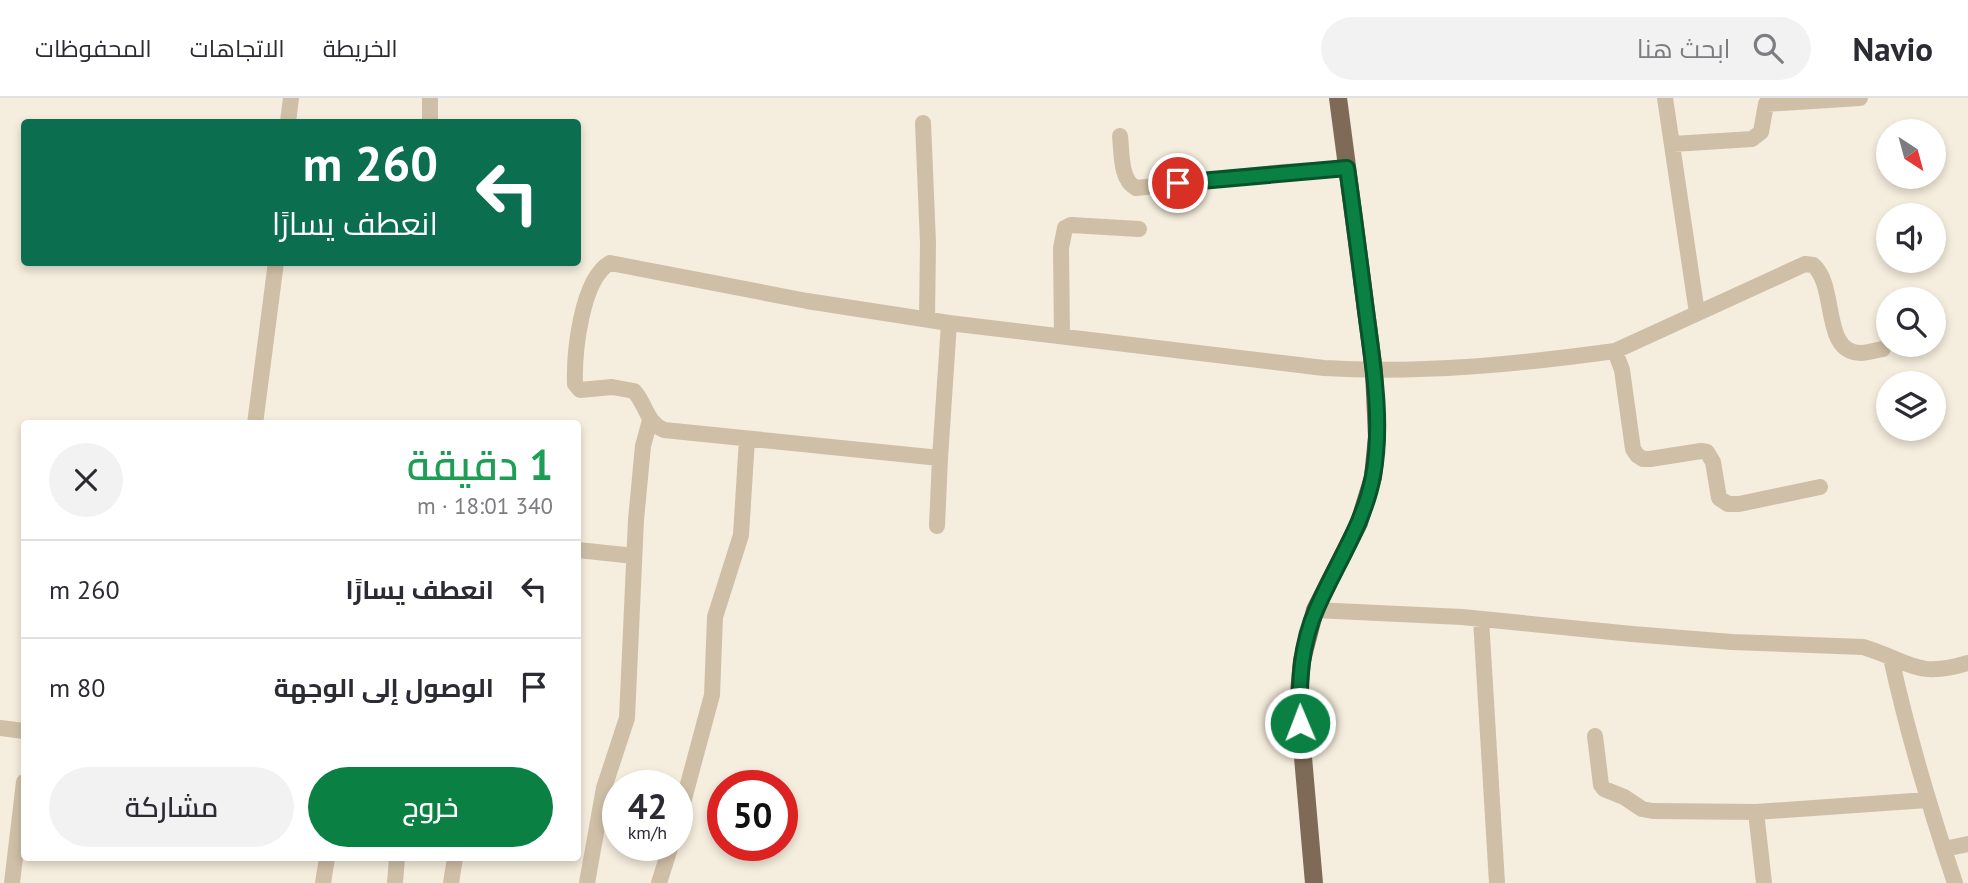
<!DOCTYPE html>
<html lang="ar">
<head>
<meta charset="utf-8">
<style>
	:root { --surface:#fff; --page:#f2f2f3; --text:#2b2b33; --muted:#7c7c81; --line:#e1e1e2; --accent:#0b8043 }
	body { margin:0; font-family:"PT Sans",Cairo,sans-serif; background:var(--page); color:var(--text); direction:rtl; height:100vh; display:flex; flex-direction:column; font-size:26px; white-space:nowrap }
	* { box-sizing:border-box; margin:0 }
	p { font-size:23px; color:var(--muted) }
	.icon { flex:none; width:38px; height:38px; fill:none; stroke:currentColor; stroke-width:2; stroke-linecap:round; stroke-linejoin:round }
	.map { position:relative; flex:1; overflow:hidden; direction:ltr }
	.sheet { position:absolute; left:21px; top:322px; width:560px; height:441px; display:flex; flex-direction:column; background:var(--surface); border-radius:7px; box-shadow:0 4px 10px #0003; direction:rtl }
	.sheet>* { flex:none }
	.guide { position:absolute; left:21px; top:21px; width:560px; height:147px; border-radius:7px; box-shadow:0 4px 10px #0003; direction:rtl; background:#0b6e4f; color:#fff; overflow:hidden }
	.needle { width:46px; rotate:144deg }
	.buttons { position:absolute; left:1876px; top:21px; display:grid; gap:14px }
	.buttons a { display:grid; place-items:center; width:70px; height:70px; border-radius:50%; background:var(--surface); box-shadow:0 4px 10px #0003; font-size:35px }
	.speed { position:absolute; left:602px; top:672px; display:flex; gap:14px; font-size:35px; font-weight:700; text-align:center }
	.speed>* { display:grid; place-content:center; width:91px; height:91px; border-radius:50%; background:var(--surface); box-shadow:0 4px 10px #0003; line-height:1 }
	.speed small { font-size:18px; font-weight:400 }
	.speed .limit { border:10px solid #d22; background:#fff; color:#111 }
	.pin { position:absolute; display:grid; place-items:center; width:60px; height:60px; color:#fff; margin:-30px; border:4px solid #fff; border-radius:50%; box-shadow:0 2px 7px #0007 }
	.me { position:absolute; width:77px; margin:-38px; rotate:359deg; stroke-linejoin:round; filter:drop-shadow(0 0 5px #0008) }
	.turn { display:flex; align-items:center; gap:24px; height:147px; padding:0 28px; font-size:32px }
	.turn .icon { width:91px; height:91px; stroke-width:2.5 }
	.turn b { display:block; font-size:49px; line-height:60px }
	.round { display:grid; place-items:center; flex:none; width:74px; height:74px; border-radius:37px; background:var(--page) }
	.headline { display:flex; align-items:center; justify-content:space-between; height:119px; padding:0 28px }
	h1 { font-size:42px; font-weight:600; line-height:52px; color:#1e9e55 }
	.action { display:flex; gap:14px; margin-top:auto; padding:14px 28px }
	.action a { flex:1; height:80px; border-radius:42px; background:var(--accent); color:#fff; font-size:28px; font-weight:600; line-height:80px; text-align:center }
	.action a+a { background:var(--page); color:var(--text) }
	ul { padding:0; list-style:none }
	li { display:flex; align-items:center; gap:21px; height:98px; padding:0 28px; border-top:2px solid var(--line) }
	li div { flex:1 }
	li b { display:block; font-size:26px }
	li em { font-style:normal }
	header { display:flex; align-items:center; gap:42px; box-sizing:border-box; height:98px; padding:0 35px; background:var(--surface); border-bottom:2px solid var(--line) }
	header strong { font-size:33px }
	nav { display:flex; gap:38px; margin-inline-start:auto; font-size:24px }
	.search { width:490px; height:63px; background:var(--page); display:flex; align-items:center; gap:18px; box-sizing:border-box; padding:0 24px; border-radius:38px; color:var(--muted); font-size:26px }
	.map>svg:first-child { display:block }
</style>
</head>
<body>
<header>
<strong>Navio</strong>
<div class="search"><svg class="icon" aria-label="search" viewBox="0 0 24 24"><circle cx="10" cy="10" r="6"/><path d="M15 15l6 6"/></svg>ابحث هنا</div>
<nav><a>الخريطة</a><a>الاتجاهات</a><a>المحفوظات</a></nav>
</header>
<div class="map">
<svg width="1968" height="785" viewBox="0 0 1968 785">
	<rect width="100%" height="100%" fill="#f5eddd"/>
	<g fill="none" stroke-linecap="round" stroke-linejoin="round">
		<path stroke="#cfbfa7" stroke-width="16" d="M1665 0 1697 215
			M288 24 291 0
			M430 24V0
			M923 25 928 145 927 221
			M1120 38C1122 55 1120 82 1136 90L1283 74 1347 70
			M1673 46 1752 41 1761 34 1766 6 1860 0
			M949 225 940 360 664 332C646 324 646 306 634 293L612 289 580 292 575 286C574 256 581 181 610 165L807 203 949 225 1324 270C1421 276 1520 266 1615 253L1622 272 1633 351 1637 357 1643 361H1650L1701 353 1707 354 1713 364 1719 400 1728 406H1739L1820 389
			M1062 238 1061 150 1065 130 1071 127 1139 131
			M1615 253 1805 166 1813 167C1838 188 1821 255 1861 255 1868 255 1876 252 1883 251
			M255 326 276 164
			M937 428 940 360
			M578 452 634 458
			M1315 512 1462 519 1632 536 1732 544 1863 549C1910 563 1915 581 1968 565
			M1481 521 1497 785
			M1891 560C1908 637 1930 711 1955 785
			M0 630 24 633
			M1595 638 1601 687 1604 691 1624 699 1642 711 1653 713 1756 714
			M677 727 712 597 715 519 741 437 747 341
			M1944 751 1968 746
			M12 785 24 684
			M323 785 327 760
			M395 785 397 760
			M451 785 455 760
			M587 785 604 690 627 620 636 422 643 348 650 322
			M659 785 671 747
			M1764 785 1756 714 1927 702"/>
		<path stroke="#7f6a58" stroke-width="18" d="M1314 785 1300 625 1299 594 1302 562 1315 512 1359 425 1373 379 1377 339 1374 273 1338 0"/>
	</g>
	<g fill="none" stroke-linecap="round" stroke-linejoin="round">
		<defs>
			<path id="route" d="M1178 85 1347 70C1354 118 1360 166 1366 213 1373 267 1383 324 1373 378 1364 426 1336 466 1317 510 1300 547 1299 586 1300 625"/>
		</defs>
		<use href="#route" stroke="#07532c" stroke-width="18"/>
		<use href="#route" stroke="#0b8043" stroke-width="12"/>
	</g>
</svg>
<div class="buttons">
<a><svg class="needle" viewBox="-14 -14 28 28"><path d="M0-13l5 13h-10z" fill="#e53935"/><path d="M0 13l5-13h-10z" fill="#7c7c81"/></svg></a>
<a><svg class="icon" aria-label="sound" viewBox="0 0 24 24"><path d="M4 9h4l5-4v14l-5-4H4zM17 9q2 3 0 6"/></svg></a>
<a><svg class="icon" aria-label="search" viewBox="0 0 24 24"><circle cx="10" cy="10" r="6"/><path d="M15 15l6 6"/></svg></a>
<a><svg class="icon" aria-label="layers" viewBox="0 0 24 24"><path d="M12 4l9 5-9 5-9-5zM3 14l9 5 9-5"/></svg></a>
</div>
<div class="speed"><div>42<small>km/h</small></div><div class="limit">50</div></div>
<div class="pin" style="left:1178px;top:85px;background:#d93025"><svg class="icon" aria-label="arrive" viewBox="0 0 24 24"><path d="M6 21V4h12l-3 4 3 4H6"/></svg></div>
<svg class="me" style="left:1300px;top:625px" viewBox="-20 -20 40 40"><circle r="17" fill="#0b8043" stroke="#fff" stroke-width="3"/><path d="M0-11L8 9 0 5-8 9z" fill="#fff"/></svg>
<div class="guide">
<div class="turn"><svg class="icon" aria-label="left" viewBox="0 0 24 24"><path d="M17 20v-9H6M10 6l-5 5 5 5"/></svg><div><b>260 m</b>انعطف يسارًا</div></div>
</div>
<section class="sheet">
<div class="headline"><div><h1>1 دقيقة</h1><p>340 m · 18:01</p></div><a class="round"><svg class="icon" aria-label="close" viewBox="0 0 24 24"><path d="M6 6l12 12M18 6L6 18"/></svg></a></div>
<ul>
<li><svg class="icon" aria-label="left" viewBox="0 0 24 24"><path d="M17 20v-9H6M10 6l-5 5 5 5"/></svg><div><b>انعطف يسارًا</b></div><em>260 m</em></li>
<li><svg class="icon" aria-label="arrive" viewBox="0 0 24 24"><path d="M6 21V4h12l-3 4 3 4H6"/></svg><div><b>الوصول إلى الوجهة</b></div><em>80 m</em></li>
</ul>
<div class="action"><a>خروج</a><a>مشاركة</a></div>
</section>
</div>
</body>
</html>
